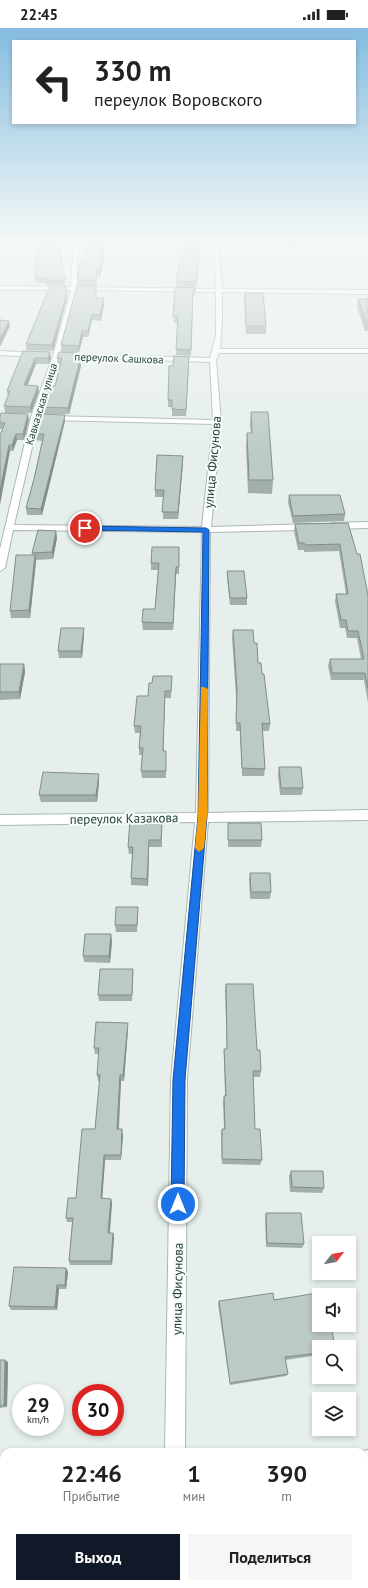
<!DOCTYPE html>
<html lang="ru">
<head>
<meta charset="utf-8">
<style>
	:root { --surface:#fff; --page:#f6f6f6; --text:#202124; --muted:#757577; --accent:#111827 }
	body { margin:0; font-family:"PT Sans",sans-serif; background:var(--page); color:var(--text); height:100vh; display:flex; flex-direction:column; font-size:15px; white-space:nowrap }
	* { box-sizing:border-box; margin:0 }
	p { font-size:13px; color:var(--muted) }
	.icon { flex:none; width:22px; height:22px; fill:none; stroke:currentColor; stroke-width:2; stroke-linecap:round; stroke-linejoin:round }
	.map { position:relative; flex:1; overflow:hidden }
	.sheet { position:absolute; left:0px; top:1420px; width:368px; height:140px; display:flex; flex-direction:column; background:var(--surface); border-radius:12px 12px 0 0; box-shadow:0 2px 6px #0003 }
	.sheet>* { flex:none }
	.guide { position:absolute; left:12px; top:12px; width:344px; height:84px; border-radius:0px; box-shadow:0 2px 6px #0003; background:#fff; color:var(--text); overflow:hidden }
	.needle { width:26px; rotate:59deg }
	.fabs { position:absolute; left:312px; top:1208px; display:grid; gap:8px }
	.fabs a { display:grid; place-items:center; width:44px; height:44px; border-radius:0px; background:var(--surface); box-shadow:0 2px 6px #0003; font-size:20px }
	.speed { position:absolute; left:12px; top:1356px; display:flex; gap:8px; font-size:20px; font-weight:700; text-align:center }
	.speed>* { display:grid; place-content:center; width:52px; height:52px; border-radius:50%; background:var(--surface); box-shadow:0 2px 6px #0003; line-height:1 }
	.speed small { font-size:10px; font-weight:400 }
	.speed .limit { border:6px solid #d22; background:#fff; color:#111 }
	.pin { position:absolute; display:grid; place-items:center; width:34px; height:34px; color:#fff; margin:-17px; border:2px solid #fff; border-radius:50%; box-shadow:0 1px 4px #0007 }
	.me { position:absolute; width:44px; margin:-22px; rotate:0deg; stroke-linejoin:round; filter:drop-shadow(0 0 3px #0008) }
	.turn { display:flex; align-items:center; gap:14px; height:84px; padding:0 16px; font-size:18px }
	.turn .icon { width:52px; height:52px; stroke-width:2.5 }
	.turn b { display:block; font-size:28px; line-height:34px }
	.eta { display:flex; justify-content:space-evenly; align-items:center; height:68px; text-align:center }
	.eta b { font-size:24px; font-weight:700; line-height:28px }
	.button { display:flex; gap:8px; margin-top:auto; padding:8px 16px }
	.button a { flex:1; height:46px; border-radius:0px; background:var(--accent); color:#fff; font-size:16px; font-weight:700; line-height:46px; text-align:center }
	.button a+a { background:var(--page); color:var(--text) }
	.status { display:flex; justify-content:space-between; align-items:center; height:28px; padding:0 20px; background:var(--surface); direction:ltr }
	.status svg { height:11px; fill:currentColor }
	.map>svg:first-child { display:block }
</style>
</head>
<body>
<div class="status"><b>22:45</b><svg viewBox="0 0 49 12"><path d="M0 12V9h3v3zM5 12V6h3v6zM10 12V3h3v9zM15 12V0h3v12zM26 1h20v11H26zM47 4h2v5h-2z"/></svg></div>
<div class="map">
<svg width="368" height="1560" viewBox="0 0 368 1560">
	<rect width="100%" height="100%" fill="#e6efeb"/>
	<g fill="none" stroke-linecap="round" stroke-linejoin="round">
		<defs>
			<path id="street" d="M74 212H78L77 259 216 261 214 212H218L222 261 368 262V266L222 264V292L220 321H368V325H219L216 332 221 394 211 499 310 496 314 499 310 502 210 504 208 785 368 782V792L208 794 187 1052 185 1424H165L171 1052 195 794 0 797V787L196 785 202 504 13 502 5 540 0 543V521L31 389 53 328 71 262H0V258L71 259ZM76 262 216 264V308L210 330 60 326ZM59 329 210 334 213 392 49 388 45 390 49 392 213 396 202 499 14 497 39 389Z
				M0 323 37 325 40 327 37 329 0 327Z
				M368 494V500L332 501 328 498 332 495Z
				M368 1422V1442L364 1443V1424H361Z
				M4 1469V1489L0 1490V1470Z"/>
		</defs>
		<use href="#street" stroke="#a8b8b2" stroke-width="2"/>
		<use href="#street" fill="#fff" fill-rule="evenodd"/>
	</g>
	<path fill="#a1aea9" d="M89 212H108L102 225H104V231L100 249H97V258H79L78 252 89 215Z
		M183 212H198L200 226 196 259H177L176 253 184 223Z
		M280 212H315L314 214 289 218Z
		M35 245 65 252V257H46V255H37L35 251Z
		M175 259 196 260 195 267H193L191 328 176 327 178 295H174Z
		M96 264V270H104V276L101 293 92 292 88 309H83L79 324H62L61 317Z
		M245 265 266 298V306H246L244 273Z
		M67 270 53 323 26 322V316Z
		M358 271H368V303H365L357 279Z
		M23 323 51 330 49 336H36L27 357 38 358 39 364 31 385H5L4 378 8 369 7 363Z
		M57 330 78 331 81 338 69 386H41L40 379 55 358 60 336H58Z
		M189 335 186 388H172V379H168V372L173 338Z
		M251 384 273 452 272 466 248 465 246 418 247 405H251L250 397Z
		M0 389 29 392 24 412H17L13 423H10L2 401H0Z
		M65 393 42 487H27L26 480 34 451 42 413 35 412 34 406Z
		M183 428V434L178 491H163V469H155V462Z
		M289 467 345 486 344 493 293 495 288 474Z
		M348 495 368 567V675L364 652H331L328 638 330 631H361L357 610H347L345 600H340L335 573 336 566H346L339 523 304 524V522H298L294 503 295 496Z
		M56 503 57 510 53 531 36 532 30 590H11L10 583 33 527 32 525Z
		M179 519V546H176L173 602H143L142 594 155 581 158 542H151V535Z
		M227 543 247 570V577H230L227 550Z
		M233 602 254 615 258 635 262 646 270 696 269 703H262L265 741 264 748H242L240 703H236V669L232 609Z
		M84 607 82 630H59L58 623Z
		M0 636H24L25 644 20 671 0 672Z
		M172 648 171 670H165L163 723H166V750H142L141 743 142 727H139V720L140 705H135L134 698 148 668Z
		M279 739 303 760 302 767H280L278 746Z
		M99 754 97 774H41L39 767Z
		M228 795 262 812 261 819H228Z
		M146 796H162V819H149L148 858 131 857V850L132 826H129L128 819Z
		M250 845 271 864 270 871H250L249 851Z
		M138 879V886L137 904H116L115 897Z
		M112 913 110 935 84 934 83 928Z
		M133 941V948L132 973H99L98 967Z
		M226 956 257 1022 261 1043 260 1049H253L255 1101 262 1132 260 1137 222 1136 221 1106 222 1101H224L223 1074 224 1068H225L224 1027V1021H227L225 962Z
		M128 1001 124 1053H121L119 1101 123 1107 121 1132H105L102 1170 111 1171 112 1175 110 1205H113L114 1209 112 1237H70L69 1233 72 1194H67L66 1190 76 1170 95 1101 100 1053H98L97 1047 99 1026H95L94 1020Z
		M291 1143 324 1160 322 1165 290 1164 289 1148Z
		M266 1185 304 1216 302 1220 266 1219 265 1189Z
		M66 1240 68 1244 66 1261H59L57 1282H11L9 1278Z
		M274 1272 319 1319V1327L285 1332 288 1346 286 1348 230 1357 218 1276 219 1273Z
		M0 1332 8 1334 7 1379 0 1380Z"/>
	<path fill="#838d89" d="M105 212H108L100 231V225Z
		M290 212H315L314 214 289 218Z
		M200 221V226L196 259V254Z
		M104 225V231L100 249V243Z
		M67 265V270L53 323 52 317Z
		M104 270V276L101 293 100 287Z
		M92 286V292L88 309V303Z
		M9 293 10 298 0 319V311Z
		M82 303 83 309 79 324V318Z
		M50 324 51 330 49 336 48 330Z
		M35 330 36 336 25 364 24 357Z
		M80 331 81 338 69 386 68 380Z
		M38 358 39 364 31 385 30 379Z
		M28 386 29 392 24 412 23 406Z
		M65 387V393L42 487 41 481Z
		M16 406 17 412 13 423 12 417Z
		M9 417 10 423 0 477V463Z
		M183 428V434L178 491V484Z
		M56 503 57 510 53 531 52 524Z
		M35 527 36 534 30 590 29 582Z
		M176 539V546L173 602V595Z
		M84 600V607L82 630 81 623Z
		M24 636 25 644 20 671 19 664Z
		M165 663V670L163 731V723Z
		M99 746V754L97 774 96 767Z
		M149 812V819L148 858 147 851Z
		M111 906 112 913 110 935 109 928Z
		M128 995V1001L124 1053 123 1047Z
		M120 1047 121 1053 118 1107 117 1101Z
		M122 1101 123 1107 121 1132V1127Z
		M104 1127 105 1132 102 1175 101 1170Z
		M111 1171 112 1175 109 1209 108 1205Z
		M113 1205 114 1209 112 1237 111 1233Z
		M66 1240 68 1244 66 1261 65 1257Z
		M57 1257 59 1261 57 1282 55 1279Z
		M5 1332 8 1334 7 1379 4 1377Z"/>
	<path fill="#bbcac4" stroke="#838d89" d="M38 212H58L65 252H46V250H37L35 245Z
		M89 212H105L100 225H104L100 243H97L96 252H78V240L90 213Z
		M183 212H198L200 221 196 254 176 253 182 226 185 223Z
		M50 258H66L67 265 52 317 26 316Z
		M77 258H96V270H104L100 287 92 286 88 303H82L79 318 61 317Z
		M175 259 196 260 195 262H193L191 322 176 321 178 289H173Z
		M245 265H263L266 298H246Z
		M358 271H368V295H367Z
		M0 292 9 293 0 311Z
		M23 323 50 324 48 330H35L24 357 38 358 30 379 4 378 10 363H7Z
		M59 324 77 325 76 331H80L68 380 40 379 48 358H55L62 330H57Z
		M174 328 189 329 186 382 172 381V372H168L169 338H173Z
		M251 384H268L273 452H249L247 405H252Z
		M1 385 28 386 23 406H16L12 417H9L0 463V407L5 395H0V389Z
		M38 386 65 387 41 481 26 480 34 451 44 406H34Z
		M157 427 183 428 178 484H162L164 462H155Z
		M289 467H340L345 486 293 488Z
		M348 495 357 526H360L368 567V660L365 645H332L330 631H364L358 603H348L346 592H341L336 566H348L340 516 305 517 304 515H299L295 496Z
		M38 502 56 503 52 524 32 525Z
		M152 519H179V539H176L173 595 142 594 143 581H155L159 535H151Z
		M16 527H35L29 582 10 583Z
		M227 543H244L247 570H230Z
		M61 600H84L81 623H58Z
		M233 602H253L254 615H257L258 635H261L262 646H264L270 696 262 695 265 741 242 740 240 695H236L237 662Z
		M0 636H24L19 664H0Z
		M153 648H172L171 663H165L163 723H166V743H141L143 720H139L141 698H134L137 668H148L149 655H152Z
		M279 739H301L303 760H281Z
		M43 744 99 746 96 767H39Z
		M130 792H146L145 796H162L161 812H149L147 851 131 850 133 819H128Z
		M228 795H261L262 812H228Z
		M250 845H270L271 864H251Z
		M116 879H138L137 897H115Z
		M85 906H111L109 928H83Z
		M100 941H133L132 967H98Z
		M226 956H253L257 1022H260L261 1043H253L255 1101H260L262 1132 222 1131V1101H225L224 1068H226L224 1021H227Z
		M96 994 128 995 123 1047H120L117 1101H122L121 1127H104L101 1170 111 1171 108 1205H113L111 1233H69L73 1190H66L68 1170H76L82 1101H95L100 1047H97L99 1020H94Z
		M291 1143H323L324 1160 292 1159Z
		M266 1185H301L304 1216 267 1215Z
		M14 1239 66 1240 65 1257H57L55 1279 9 1278Z
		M324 1264V1267H319V1297H331L335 1319H319V1325L285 1329 288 1346 230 1355 219 1273 273 1265 274 1272Z
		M0 1332H5L4 1377 0 1378Z"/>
	<linearGradient id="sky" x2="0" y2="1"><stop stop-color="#84bce0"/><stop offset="0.49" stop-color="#f4f8f6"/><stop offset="1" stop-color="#f4f8f6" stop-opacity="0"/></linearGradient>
	<rect width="368" height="431" fill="url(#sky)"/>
	<path fill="#1a73e8" stroke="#114b97" d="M85 498 206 500 209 502 207 788 185 1052 184 1176 182 1180 178 1182 173 1180 171 1176 173 1052 198 788 203 504 83 502V499Z"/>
	<path fill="#f59e0b" d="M201 659H204L208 661 207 788 204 820 199 824 195 820 198 788Z"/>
	<g text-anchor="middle" stroke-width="4" stroke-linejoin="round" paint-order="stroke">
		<g font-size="11" fill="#24423a" stroke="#f7fbf9">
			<text transform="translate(119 330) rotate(2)" y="4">переулок Сашкова</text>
			<text transform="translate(41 376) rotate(-73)" y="4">Кавказская улица</text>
		</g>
		<g font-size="13" fill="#24423a" stroke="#f7fbf9">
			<text transform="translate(212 434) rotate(-85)" y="5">улица Фисунова</text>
			<text transform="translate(124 790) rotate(-1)" y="5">переулок Казакова</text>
			<text transform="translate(177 1261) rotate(-89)" y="5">улица Фисунова</text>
		</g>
	</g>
</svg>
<div class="fabs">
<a><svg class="needle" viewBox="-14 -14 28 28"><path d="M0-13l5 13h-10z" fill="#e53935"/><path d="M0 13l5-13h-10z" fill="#757577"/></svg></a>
<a><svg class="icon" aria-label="sound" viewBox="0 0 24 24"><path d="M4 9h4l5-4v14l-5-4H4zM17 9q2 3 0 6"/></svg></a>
<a><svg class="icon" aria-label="search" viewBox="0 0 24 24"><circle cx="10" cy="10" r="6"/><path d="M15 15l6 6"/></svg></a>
<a><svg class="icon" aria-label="layers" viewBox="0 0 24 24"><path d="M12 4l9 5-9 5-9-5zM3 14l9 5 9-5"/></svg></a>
</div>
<div class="speed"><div>29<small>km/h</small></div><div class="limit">30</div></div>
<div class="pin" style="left:85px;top:500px;background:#d93025"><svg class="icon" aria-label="arrive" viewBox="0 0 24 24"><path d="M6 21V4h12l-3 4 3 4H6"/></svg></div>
<svg class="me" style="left:178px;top:1176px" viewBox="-20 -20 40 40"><circle r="17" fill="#1a73e8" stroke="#fff" stroke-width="3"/><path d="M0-11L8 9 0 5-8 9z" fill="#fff"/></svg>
<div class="guide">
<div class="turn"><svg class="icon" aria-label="left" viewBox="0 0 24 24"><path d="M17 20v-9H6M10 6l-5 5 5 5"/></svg><div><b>330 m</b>переулок Воровского</div></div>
</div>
<section class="sheet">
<div class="eta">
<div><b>22:46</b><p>Прибытие</p></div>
<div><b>1</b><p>мин</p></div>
<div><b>390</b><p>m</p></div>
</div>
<div class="button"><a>Выход</a><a>Поделиться</a></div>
</section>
</div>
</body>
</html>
